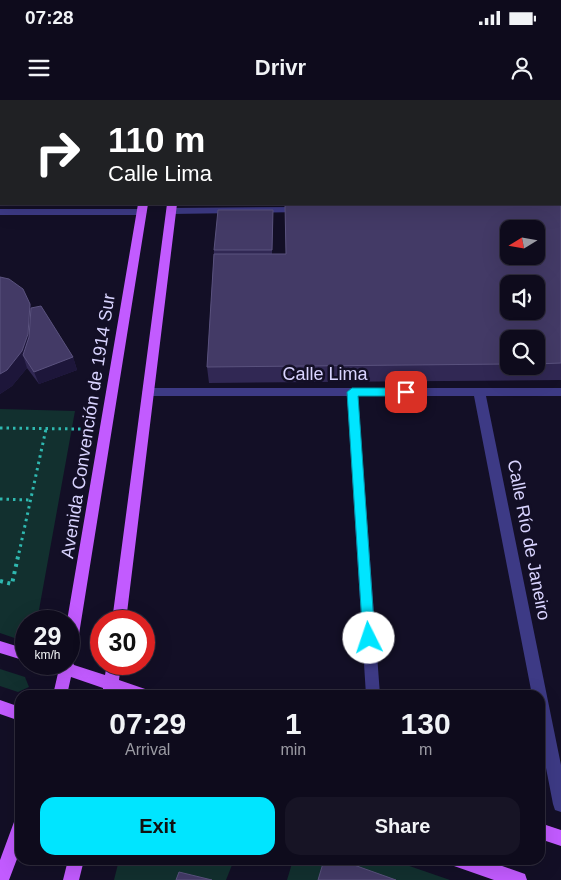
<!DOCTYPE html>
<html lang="en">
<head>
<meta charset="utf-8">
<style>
	:root { --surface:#0e0b1c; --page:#171425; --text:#f1f3f6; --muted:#9b9ba3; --line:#2e2b3b; --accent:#00e5ff }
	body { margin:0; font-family:Arial,sans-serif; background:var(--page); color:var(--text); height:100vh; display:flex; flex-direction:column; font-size:19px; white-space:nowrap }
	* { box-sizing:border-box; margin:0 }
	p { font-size:16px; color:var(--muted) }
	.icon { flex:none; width:28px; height:28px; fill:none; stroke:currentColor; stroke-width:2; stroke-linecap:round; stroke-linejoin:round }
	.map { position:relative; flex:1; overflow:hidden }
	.details { position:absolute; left:15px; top:590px; width:530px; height:175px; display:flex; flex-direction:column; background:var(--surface); border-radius:15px; box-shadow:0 5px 20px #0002,0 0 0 1px var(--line) }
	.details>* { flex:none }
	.banner { position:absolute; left:0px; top:0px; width:561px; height:105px; box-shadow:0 5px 20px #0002,0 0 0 1px var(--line); background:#202124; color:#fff; overflow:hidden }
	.needle { width:32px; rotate:259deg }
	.controls { position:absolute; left:500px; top:120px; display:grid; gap:10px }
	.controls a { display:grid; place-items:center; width:45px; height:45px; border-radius:10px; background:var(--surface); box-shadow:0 5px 20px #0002,0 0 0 1px var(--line); font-size:25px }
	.speed { position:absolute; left:15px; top:510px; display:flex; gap:10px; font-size:25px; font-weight:700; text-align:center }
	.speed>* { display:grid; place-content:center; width:65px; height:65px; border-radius:50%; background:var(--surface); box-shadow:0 5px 20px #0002,0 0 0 1px var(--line); line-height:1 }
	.speed small { font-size:12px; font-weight:400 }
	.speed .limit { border:8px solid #d22; background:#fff; color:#111 }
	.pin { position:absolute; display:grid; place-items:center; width:42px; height:42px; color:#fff; margin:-21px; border-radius:10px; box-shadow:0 2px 8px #0006 }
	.me { position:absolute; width:55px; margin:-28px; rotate:356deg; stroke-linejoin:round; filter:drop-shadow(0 0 4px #0008) }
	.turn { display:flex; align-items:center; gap:18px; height:105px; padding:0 25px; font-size:22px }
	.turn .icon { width:65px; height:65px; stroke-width:2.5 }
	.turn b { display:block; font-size:35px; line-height:42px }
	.eta { display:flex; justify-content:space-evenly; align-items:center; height:85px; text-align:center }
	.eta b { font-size:30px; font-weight:800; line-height:35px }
	.button { display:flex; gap:10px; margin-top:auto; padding:10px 25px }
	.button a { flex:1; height:58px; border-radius:15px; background:var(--accent); color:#111; font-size:20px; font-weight:800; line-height:58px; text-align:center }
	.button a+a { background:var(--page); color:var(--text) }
	.status { display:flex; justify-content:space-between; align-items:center; height:35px; padding:0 25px; background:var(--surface); direction:ltr }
	.status svg { height:14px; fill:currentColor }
	header { display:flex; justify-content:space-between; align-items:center; height:65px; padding:0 25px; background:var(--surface); font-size:22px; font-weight:800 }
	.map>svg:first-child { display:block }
</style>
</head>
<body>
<div class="status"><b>07:28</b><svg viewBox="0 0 49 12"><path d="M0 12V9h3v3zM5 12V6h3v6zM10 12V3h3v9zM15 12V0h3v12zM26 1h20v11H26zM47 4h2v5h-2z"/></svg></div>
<header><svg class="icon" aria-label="menu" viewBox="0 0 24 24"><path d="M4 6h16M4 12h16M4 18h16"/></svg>Drivr<svg class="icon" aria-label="person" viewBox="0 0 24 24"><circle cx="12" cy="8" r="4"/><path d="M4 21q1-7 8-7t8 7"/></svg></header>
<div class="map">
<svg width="561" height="780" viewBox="0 0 561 780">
	<rect width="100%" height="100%" fill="#130f26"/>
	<path fill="#12302f" d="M0 309 75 311 37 521H26V542L0 533Z
		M0 569 25 577 29 587 18 592 0 586Z
		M119 760H221L232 765 226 780H114Z
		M293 760H392L450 780H287Z"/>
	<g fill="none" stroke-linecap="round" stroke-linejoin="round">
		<path stroke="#2fb8b0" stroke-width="3" stroke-dasharray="2.5 4" stroke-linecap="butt" d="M0 328 81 329
			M0 399 30 400
			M19 453 46 329"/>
		<path stroke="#2fb8b0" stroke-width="4" stroke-dasharray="3 4.5" stroke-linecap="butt" d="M0 481 12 484 19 452"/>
		<path fill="#3d3a85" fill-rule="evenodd" d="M60 0H68V1H60Z
			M328 0H336V1H328Z
			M415 0H423L424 1H416Z
			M501 0H509V1H501Z
			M301 107 306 110 304 112 171 114 166 111 171 108Z
			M0 109H142L147 112 142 115H0Z
			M148 288H561V296H486L561 665V712L555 710 553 704 540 637V595H532L474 296H358L380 595H366L347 296H148L142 292Z"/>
		<path fill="#c25bff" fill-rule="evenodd" d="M182 0H190V1H182Z
			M138 104H148L76 553 74 558 71 559 74 565 105 575 107 564H121L119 580 148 590 150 595 118 593 117 595H103V588L71 577 67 595H53L58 573 47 569 45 564H69V521H67Z
			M167 104H177L126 521H112Z
			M0 541 26 549V561L0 553Z
			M0 600 20 607V621L0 614Z
			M20 720V751L9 780H0V760L14 722Z
			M540 723 561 730V746L540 739Z
			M68 760H84L79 780H63Z
			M452 760H485L525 774 527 780H494L454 766Z"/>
	</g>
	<path fill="#312854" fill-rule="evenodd" d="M561 101V280L209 283 207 267 214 150 273 110 272 154H286L285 105ZM509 239H536V266H509Z
		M0 177 30 204 31 208 73 257 77 270 39 284 27 268 12 286 0 294Z"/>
	<path fill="#1d163a" d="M30 204 35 221 23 255 27 268 12 286 0 294V274Z
		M73 257 77 270 39 284 34 272Z"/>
	<path fill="#433a66" stroke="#5a527e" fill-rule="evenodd" d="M560 101H561V263L536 264V239H509V264L207 267 214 154H286L285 105 347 104H560ZM509 129H536V156H509ZM509 184H536V211H509Z
		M218 110H273L272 150H214Z
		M0 177 9 179 23 189 30 204 28 234 22 251 7 270 0 274Z
		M41 206 73 257 34 272 23 255 29 237 31 208Z
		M324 760H340L396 780H318Z
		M179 772 212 780H176Z"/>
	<path fill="#00e5ff" stroke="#0095a6" d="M352 288H406L412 292 406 296H358L375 538 374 542 369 544 364 542 363 538 347 292Z"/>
	<g text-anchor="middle" stroke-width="5" stroke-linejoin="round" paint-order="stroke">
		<g font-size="18" fill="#d9d4ff" stroke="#130f26">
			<text x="325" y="280">Calle Lima</text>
			<text transform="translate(88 326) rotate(-81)" y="6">Avenida Convención de 1914 Sur</text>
			<text transform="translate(529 440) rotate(79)" y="6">Calle Río de Janeiro</text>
		</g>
	</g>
</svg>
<div class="controls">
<a><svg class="needle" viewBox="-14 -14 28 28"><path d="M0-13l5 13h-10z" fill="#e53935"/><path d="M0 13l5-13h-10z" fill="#9b9ba3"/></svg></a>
<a><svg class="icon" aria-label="sound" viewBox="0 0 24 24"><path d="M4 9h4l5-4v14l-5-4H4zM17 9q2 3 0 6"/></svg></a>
<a><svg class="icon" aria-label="search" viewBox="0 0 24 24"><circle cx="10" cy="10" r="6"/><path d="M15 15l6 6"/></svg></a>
</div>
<div class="speed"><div>29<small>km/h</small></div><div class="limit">30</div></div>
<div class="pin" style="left:406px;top:292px;background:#d93025"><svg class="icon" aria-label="arrive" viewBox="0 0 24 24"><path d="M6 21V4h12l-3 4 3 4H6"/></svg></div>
<svg class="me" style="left:369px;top:538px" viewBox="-20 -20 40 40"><circle r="19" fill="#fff"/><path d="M0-13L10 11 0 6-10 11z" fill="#00e5ff"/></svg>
<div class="banner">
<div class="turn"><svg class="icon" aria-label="right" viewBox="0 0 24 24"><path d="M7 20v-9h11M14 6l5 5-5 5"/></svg><div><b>110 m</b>Calle Lima</div></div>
</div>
<section class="details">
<div class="eta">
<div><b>07:29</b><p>Arrival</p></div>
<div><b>1</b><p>min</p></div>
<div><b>130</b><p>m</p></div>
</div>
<div class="button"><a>Exit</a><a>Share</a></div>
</section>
</div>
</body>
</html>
